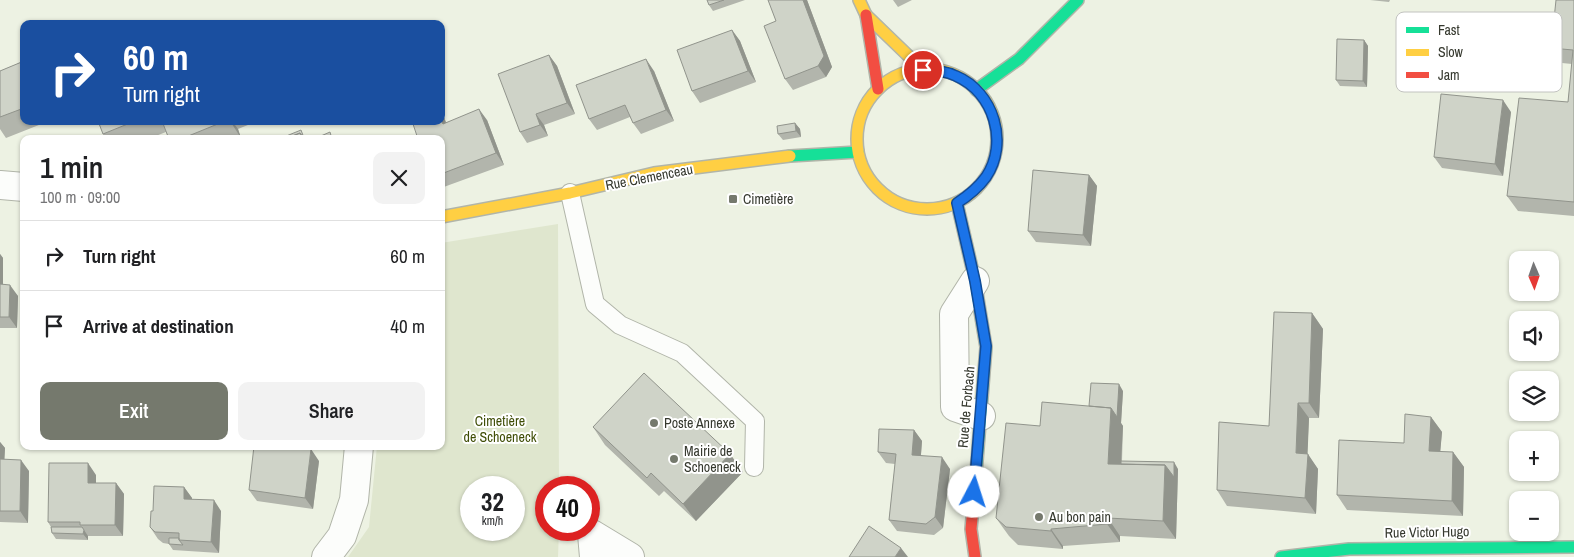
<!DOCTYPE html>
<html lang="en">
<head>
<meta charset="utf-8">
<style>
	:root { --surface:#fff; --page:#f2f2f2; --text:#202124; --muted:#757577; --line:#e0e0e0; --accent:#75796d }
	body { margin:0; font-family:"Archivo Narrow",sans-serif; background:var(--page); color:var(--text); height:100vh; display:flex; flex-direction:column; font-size:19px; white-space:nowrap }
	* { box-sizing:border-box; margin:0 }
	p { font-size:16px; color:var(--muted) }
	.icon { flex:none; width:28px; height:28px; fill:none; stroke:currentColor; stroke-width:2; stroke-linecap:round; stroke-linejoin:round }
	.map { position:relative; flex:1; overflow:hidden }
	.panel { position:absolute; left:20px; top:135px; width:425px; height:315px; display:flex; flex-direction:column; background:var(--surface); border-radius:10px; box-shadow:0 1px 4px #0004 }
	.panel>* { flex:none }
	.guide { position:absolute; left:20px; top:20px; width:425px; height:105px; border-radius:10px; box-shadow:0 1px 4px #0004; background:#1a4fa0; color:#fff; overflow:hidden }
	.needle { width:32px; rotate:178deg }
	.fabs { position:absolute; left:1509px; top:251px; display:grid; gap:10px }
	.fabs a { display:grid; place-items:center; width:50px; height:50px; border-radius:10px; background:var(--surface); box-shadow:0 1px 4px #0004; font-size:25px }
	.speed { position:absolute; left:460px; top:476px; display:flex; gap:10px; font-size:25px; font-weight:700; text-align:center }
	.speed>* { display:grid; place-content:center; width:65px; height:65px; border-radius:50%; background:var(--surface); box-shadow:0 1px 4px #0004; line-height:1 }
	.speed small { font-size:12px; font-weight:400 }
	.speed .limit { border:8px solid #d22; background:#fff; color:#111 }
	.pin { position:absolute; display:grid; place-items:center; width:42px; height:42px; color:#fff; margin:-21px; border:2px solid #fff; border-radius:50%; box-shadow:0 1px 5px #0007 }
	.me { position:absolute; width:55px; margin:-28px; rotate:5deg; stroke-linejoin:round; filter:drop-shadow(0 0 4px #0008) }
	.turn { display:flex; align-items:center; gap:18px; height:105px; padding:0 20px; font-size:22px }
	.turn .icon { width:65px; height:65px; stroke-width:2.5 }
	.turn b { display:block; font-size:35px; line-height:42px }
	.round { display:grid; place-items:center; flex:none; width:52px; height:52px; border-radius:10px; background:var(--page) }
	.head { display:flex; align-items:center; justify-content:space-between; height:85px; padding:0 20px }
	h1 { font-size:30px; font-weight:600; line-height:38px }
	.primary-button { display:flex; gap:10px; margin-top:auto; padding:10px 20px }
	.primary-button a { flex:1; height:58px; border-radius:10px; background:var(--accent); color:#fff; font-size:20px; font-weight:600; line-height:58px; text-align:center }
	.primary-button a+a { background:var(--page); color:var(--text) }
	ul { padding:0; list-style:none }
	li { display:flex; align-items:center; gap:15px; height:70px; padding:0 20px; border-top:1px solid var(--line) }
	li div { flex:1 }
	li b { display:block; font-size:19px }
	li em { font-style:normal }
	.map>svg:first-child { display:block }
</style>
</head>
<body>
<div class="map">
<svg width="1574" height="557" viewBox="0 0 1574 557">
	<rect width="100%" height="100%" fill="#edf2e3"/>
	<path fill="#dfe6ce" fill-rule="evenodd" d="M558 224 559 487 546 488V530H559L558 557H348L369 527 377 446H441V243ZM471 488H514V530H471Z"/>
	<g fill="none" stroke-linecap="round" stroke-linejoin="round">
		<defs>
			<path id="lane" d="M570 193 595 304 620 325 682 353 755 421 754 467"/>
			<path id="street" d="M0 185 24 187
				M975 281 954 314 955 407 981 416
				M326 557 342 536 354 500 359 446
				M594 557 592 534 630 557"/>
			<path id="fast" d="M976 90 1019 59 1078 0
				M790 156 858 152
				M957 203 975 281 986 347 975 486
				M1281 557 1349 549 1574 547"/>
			<path id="slow" d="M859 0 866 15 923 70
				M857 139a70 70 0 1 1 140 0a70 70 0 1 1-140 0Z
				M441 217 570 193 654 173 790 156"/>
			<path id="jam" d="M866 15 878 89
				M975 486 971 529 975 557"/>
		</defs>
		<use href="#lane" stroke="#b1b5a9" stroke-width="20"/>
		<use href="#street" stroke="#b1b5a9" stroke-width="30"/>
		<use href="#fast" stroke="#b1b5a9" stroke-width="14"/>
		<use href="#slow" stroke="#b1b5a9" stroke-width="14"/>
		<use href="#jam" stroke="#b1b5a9" stroke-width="14"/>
		<use href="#lane" stroke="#fcfdfb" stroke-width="18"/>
		<use href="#street" stroke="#fcfdfb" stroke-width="28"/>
		<use href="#fast" stroke="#16e098" stroke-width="11"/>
		<use href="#slow" stroke="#ffcf43" stroke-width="11"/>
		<use href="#jam" stroke="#f24e42" stroke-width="11"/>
	</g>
	<path fill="#b2b5ac" d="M707 0H745L713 11 709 5Z
		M768 0H807L832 67 826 77 793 90 785 79 776 21Z
		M893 0H912L898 7Z
		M1370 0H1390L1389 2Z
		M1574 0V216L1518 211 1507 196 1568 102 1572 64 1562 63 1551 48Z
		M732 30 740 41 756 82 700 103 692 91Z
		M1364 40 1368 46 1367 87 1340 86 1336 80Z
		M549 55 557 66 575 114 544 125 548 136 527 143 520 132Z
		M24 61V121H49L6 138 0 129V71Z
		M654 71 674 121 641 134 633 123 630 117 597 130 589 119Z
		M441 110 446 122 487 120 504 165 441 188Z
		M1511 112 1503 176 1442 168 1434 157Z
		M98 121H258L238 129 241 138 239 139H169L166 132 148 139H106L103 134Z
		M795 123 800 129 801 137 783 140 778 134Z
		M1089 175 1097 186 1091 246 1036 242 1028 231Z
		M0 254 3 258V284L18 296 17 328H0Z
		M1312 313 1323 329 1319 418H1309L1307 454 1318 469 1316 514 1227 506 1217 490 1269 426Z
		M1123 391 1121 423 1123 426 1122 461 1178 469 1176 539 1120 536V542L1063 546V549L1018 545 1009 536 996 518 1040 426 1089 406Z
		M1431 417 1442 432 1440 452H1453L1464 467 1463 516 1347 510 1337 495 1404 443Z
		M593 427 730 454 743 472 696 521 664 491 659 496 605 445Z
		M914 430 922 441 921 455 950 469 943 528 934 535 897 531 889 520 895 464 886 463 878 452Z
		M0 442 5 448 4 459 29 471 28 523 0 522Z
		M319 461 313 509 257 501 249 490Z
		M96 475V483H116L124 494 123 536H88V540L56 539 52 533 51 527 48 522Z
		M184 487 192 498V499L221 511 219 553 173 550 169 544 163 543 158 539 150 527 153 511Z"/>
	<path fill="#91948c" d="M803 0H807L832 67 826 77 818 66Z
		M732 30 740 41 756 82 748 71Z
		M1364 40 1368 46 1367 87 1363 81Z
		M549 55 557 66 575 114 567 103Z
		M646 59 654 71 674 121 666 110Z
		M1503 100 1511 112 1503 176 1495 164Z
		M479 109 487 120 504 165 496 153Z
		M441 110 448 128 443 124 441 120Z
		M536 114 544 125 548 136 540 125Z
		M230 121H232L238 129 241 138Z
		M795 123 800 129 801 137 796 131Z
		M1089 175 1097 186 1091 246 1083 235Z
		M0 254 3 258V295L0 292Z
		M10 285 18 296 17 328 9 317Z
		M1312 313 1323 329 1319 418 1309 403Z
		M1119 384 1123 391 1121 423 1123 426 1120 482 1108 464 1111 408Z
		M1298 403 1309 418 1307 468 1296 453Z
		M1431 417 1442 432 1439 466 1429 451Z
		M914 430 922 441 920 466 912 455Z
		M0 442 5 448 4 470 0 464Z
		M311 449 319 461 313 509 305 498Z
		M1453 452 1464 467 1463 516 1452 501Z
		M730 454 743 472 696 521 683 504Z
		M1308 454 1318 469 1316 514 1305 498Z
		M942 457 950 469 943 528 935 517Z
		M21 460 29 471 28 523 20 511Z
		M1174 462 1178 469 1176 539 1163 521 1165 465Z
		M88 463 96 475V494L88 483Z
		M116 483 124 494 123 536 115 525Z
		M184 487 192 498V510L184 499Z
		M214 500 221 511 219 553 211 542Z
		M1108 518 1120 536V542L1107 524Z
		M1051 529 1063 546V549L1051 531Z
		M84 530 88 536V540L83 534Z
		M901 548 908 557H895Z"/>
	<path fill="#cfd3c8" stroke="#91948c" d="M707 0H724L709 5Z
		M768 0H803L824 56 818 66 785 79 764 26 776 21Z
		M1556 0H1574V202L1507 196 1519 98 1568 102 1573 50 1551 48Z
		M732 30 748 71 692 91 677 50Z
		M1337 39 1364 40 1363 81 1336 80Z
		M549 55 567 103 536 114 540 125 520 132 498 74Z
		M646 59 666 110 633 123 625 105 589 119 576 85Z
		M24 61V108L0 117V71Z
		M1441 94 1503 100 1495 164 1434 157Z
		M479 109 496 153 441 174V139H418L412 121H441V120L443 124Z
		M98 121H135L103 134Z
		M162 121H225L181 139H169Z
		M795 123 796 131 778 134 777 126Z
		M301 130 304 138 300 133 285 139H279Z
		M330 132 332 139H314Z
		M300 133 303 139H285Z
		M1033 170 1089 175 1083 235 1028 231Z
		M0 284 10 285 9 317H0Z
		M1274 312 1312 313 1309 403H1298L1296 453 1308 454 1305 498 1217 490 1219 422 1269 426Z
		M644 373 730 454 683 504 651 473 647 478 593 427Z
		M1091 383 1119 384 1117 417 1111 408 1089 406Z
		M1042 402 1111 408 1108 464 1165 465 1163 521 1108 518 1107 524 1051 529V531L1006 527 996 518 1006 423 1040 426Z
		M1405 414 1431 417 1429 451 1453 452 1452 501 1337 495 1339 440 1404 443Z
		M879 429 914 430 912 455 942 457 935 517 926 524 889 520 896 454 878 452Z
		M254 446H289L311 449 305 498 249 490Z
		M0 459 21 460 20 511H0Z
		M1121 461 1174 462V477L1165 465 1121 464Z
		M49 463H88V483H116L115 525H80V522H48Z
		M154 486 184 487V499L214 500 211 542 179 540V533L155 532 150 527 151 511H153Z
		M869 526 901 548 895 557H849Z
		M51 527H82L84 530 83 534 52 533Z
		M169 538H179V540L183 545 169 544Z"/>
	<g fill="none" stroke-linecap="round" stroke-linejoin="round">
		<defs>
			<path id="route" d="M923 70C934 70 946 71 956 76 994 92 1009 143 986 177 978 188 968 196 957 203L975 281 986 346 974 492"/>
		</defs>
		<use href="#route" stroke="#114b97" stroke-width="12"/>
		<use href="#route" stroke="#1a73e8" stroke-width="9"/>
	</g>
	<g fill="#75796d" stroke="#fff" stroke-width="2">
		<rect x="728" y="194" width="10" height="10" rx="2.5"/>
		<circle cx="654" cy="423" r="5"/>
		<circle cx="674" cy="459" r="5"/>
		<circle cx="1039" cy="517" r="5"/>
	</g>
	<g text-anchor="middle" stroke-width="4" stroke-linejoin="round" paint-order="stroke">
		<g font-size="14" fill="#35382e" stroke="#fff">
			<text transform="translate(649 177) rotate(-11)" y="5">Rue Clemenceau</text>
			<text transform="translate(966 407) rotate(-85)" y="5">Rue de Forbach</text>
			<text transform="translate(1427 532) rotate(-1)" y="5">Rue Victor Hugo</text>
		</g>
		<g font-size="14" fill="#35382e" stroke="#fff" text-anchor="start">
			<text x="743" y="204">Cimetière</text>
			<text x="664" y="428">Poste Annexe</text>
			<text x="684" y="456">Mairie de<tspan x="684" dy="16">Schoeneck</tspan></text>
			<text x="1049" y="522">Au bon pain</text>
		</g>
		<g font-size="14" fill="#3f4d06" stroke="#fff">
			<text x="500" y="426">Cimetière<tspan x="500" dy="16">de Schoeneck</tspan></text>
		</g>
	</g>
	<rect x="1396" y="12" width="166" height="80" rx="8" fill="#fff" stroke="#c2c3c0" stroke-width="1"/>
	<rect x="1406" y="27" width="23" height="6" fill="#16e098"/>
	<rect x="1406" y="49" width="23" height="7" fill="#ffcf43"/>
	<rect x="1406" y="72" width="23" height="6" fill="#f24e42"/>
	<g font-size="14" fill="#35382e">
		<text x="1438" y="35">Fast</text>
		<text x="1438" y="57">Slow</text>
		<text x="1438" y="80">Jam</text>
	</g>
</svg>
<div class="fabs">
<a><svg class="needle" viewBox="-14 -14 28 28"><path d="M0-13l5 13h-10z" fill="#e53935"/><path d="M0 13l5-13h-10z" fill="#757577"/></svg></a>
<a><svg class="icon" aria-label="sound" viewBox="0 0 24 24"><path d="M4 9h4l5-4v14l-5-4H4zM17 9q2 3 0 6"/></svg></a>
<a><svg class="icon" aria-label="layers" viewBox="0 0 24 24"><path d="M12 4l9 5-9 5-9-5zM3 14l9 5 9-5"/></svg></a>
<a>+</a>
<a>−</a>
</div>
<div class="speed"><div>32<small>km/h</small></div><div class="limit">40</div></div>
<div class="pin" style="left:923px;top:70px;background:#d93025"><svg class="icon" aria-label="arrive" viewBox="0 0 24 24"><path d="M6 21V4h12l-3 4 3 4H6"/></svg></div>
<svg class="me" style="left:974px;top:492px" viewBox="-20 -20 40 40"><circle r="19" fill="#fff"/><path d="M0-13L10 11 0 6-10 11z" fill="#1a73e8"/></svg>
<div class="guide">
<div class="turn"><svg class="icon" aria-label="right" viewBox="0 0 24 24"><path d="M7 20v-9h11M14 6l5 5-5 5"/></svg><div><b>60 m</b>Turn right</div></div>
</div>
<section class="panel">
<div class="head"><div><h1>1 min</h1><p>100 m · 09:00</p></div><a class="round"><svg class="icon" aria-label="close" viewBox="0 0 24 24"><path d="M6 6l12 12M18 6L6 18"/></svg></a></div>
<ul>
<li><svg class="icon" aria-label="right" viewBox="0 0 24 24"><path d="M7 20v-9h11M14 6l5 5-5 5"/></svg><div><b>Turn right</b></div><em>60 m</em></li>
<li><svg class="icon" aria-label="arrive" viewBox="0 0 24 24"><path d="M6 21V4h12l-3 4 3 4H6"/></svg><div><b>Arrive at destination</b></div><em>40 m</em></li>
</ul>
<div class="primary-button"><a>Exit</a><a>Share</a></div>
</section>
</div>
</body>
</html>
